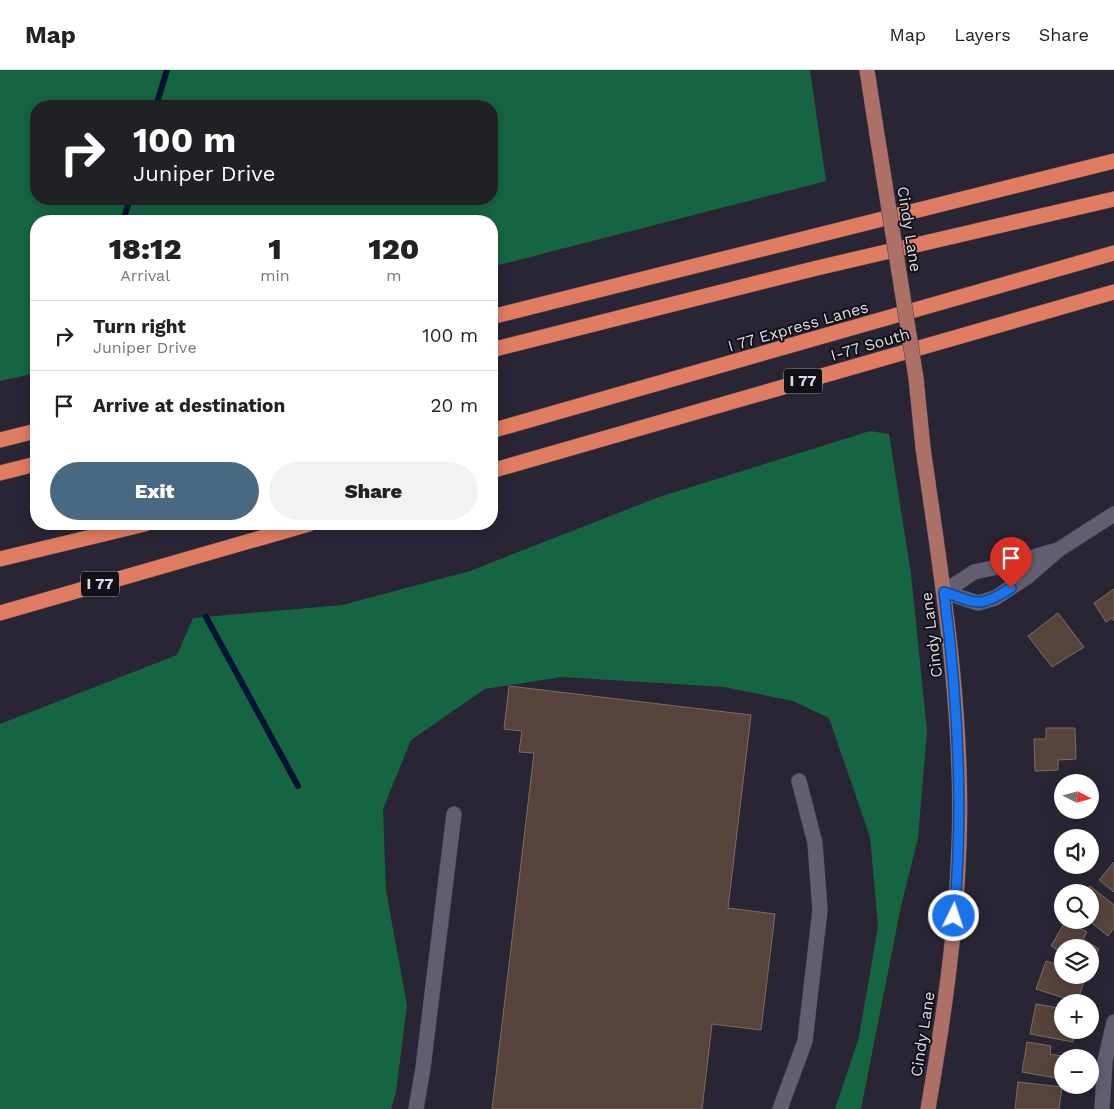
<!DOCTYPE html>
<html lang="en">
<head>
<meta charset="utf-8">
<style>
	:root { --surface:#fff; --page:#f2f2f2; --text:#222; --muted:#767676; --line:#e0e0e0; --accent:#496982 }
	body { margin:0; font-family:"Work Sans",sans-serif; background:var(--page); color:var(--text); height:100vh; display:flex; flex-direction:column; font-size:19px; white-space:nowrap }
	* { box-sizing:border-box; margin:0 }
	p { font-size:16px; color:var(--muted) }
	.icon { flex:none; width:28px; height:28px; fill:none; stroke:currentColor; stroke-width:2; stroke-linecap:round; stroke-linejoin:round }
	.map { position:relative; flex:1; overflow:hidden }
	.details { position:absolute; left:30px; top:145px; width:468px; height:315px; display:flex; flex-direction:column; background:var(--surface); border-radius:20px; box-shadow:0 2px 12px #0003 }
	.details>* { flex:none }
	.banner { position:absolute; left:30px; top:30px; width:468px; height:105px; border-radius:20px; box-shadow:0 2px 12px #0003; background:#202124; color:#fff; overflow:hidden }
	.needle { width:32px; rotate:96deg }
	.controls { position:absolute; left:1054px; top:704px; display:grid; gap:10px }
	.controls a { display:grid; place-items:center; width:45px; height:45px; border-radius:50%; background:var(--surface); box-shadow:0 2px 12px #0003; font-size:25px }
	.pin { position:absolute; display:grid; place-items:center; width:42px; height:42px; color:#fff; margin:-51px -21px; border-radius:50% 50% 50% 0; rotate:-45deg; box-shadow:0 0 5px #0007 }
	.pin .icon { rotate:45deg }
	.me { position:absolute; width:55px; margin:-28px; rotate:4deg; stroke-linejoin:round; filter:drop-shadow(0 0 4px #0008) }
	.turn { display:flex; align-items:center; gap:18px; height:105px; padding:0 20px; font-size:22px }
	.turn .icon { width:65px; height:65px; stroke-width:2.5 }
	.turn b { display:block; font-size:35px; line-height:42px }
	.eta { display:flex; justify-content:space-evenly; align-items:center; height:85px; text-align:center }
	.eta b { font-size:30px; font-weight:800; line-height:35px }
	.action { display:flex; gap:10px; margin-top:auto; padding:10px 20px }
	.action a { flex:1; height:58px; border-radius:30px; background:var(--accent); color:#fff; font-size:20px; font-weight:800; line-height:58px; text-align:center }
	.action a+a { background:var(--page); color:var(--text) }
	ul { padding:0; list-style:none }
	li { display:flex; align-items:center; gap:15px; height:70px; padding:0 20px; border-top:1px solid var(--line) }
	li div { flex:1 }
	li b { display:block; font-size:19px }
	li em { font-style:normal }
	header { display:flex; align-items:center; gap:30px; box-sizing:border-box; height:70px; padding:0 25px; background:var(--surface); border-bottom:1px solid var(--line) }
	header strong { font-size:24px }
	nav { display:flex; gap:28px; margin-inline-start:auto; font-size:18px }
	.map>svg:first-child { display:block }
</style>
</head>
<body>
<header>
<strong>Map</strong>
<nav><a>Map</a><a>Layers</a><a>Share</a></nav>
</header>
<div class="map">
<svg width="1114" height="1039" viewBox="0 0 1114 1039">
	<rect width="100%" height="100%" fill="#2a2535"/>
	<path fill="#166542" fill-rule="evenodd" d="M0 0H810L826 111 491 197V151H36V303L0 311ZM36 36H491V129H36Z
		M870 361 889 364 911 504 927 661 918 768 901 836 861 1039H835L859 967 878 856 870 767 829 648 793 631 724 617 562 607 485 619 411 670 383 739 386 821 407 935 396 1022 391 1039H0V654L177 585 193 548 342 535 470 501 659 427Z"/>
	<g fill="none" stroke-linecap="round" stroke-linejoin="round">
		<path stroke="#001333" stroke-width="6" d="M156 36 167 0
			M123 151 130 129
			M206 547 298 716"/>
	</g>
	<path fill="#56433c" stroke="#806b63" d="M1114 519V551L1112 548 1106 552 1094 533Z
		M1058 543 1084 577 1052 597 1028 566Z
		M509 616 751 645 728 838 775 844 761 960 712 954 702 1039H492L534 683 519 682 522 661 504 659Z
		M1046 658H1075L1076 689 1058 690V700L1035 701 1034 669H1046Z
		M1114 792V822L1099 810Z
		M1090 816 1114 835V858L1108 866 1088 850H1090V822H1085Z
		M1066 850 1087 862 1083 869 1099 879 1090 894V878H1062V883L1051 876Z
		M1046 891 1062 896V905H1067L1066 906 1084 912 1077 932 1036 919Z
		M1036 934 1059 938 1058 946 1062 947V960H1075L1073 972 1030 964Z
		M1027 972 1051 976 1050 984 1068 987 1062 988V1009L1022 1002Z
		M1018 1012 1062 1017 1059 1039H1015Z"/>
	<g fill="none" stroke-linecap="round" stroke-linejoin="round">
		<defs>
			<path id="minor" d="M944 522 978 533 995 528 1027 507 1058 480 1114 444
				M944 522 974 502 1007 495 1054 481
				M416 1039 423 998 454 744
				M780 1039 805 971 820 840 815 773 799 711
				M1102 1039 1105 991 1114 952"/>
			<path id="major" d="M867 0 878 71
				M923 378C942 510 964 642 959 776 956 865 943 952 928 1039"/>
			<path id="highway" d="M491 247 1114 91
				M491 280 817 198 1114 129
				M491 361 1114 183
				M0 370 36 361
				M491 401 1114 222
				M0 403 36 394
				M0 489 145 454
				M0 543 309 454"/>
		</defs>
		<use href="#minor" stroke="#443f4c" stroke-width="16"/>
		<use href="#major" stroke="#443f4c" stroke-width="16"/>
		<use href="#highway" stroke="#443f4c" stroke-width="16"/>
		<use href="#minor" stroke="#625d6f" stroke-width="15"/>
		<use href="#major" stroke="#ad7067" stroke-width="15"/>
		<use href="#highway" stroke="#df7c61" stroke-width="15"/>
		<defs>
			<path id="major-bridge" d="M878 71 916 308 923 378"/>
		</defs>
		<use href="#major-bridge" stroke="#443f4c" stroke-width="16" stroke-linecap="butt"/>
		<use href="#major-bridge" stroke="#ad7067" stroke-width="15"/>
	</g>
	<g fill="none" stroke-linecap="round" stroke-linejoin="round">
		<defs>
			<path id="route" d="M954 846C964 738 958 630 944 522 979 534 979 538 1011 518"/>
		</defs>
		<use href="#route" stroke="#114b97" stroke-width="12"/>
		<use href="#route" stroke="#1a73e8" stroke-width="9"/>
	</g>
	<g text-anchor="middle" stroke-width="4" stroke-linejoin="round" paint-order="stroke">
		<g fill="#121017" stroke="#a19ea8" stroke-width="1">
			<rect x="784" y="298.5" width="38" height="25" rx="4"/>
			<rect x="81" y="501.5" width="38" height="25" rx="4"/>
		</g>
		<g font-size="15" font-weight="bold" fill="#dedbe6">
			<text x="803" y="316">I 77</text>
			<text x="100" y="519">I 77</text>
		</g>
		<g font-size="16" fill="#dedbe6" stroke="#121017">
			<text transform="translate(910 159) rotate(81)" y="6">Cindy Lane</text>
			<text transform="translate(798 256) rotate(-16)" y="6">I 77 Express Lanes</text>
			<text transform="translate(870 274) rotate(-16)" y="6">I-77 South</text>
			<text transform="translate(931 565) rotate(-97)" y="6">Cindy Lane</text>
			<text transform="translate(922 964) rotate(-81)" y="6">Cindy Lane</text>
		</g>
	</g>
</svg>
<div class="controls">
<a><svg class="needle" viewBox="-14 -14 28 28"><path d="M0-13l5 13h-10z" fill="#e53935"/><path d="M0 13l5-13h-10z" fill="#767676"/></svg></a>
<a><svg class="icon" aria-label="sound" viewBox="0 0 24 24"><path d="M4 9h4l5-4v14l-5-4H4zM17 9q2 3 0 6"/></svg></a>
<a><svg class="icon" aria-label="search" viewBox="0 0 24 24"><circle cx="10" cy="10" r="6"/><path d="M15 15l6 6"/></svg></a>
<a><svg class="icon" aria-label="layers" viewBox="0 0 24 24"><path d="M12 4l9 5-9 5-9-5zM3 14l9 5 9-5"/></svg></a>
<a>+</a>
<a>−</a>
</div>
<div class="pin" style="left:1011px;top:518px;background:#d93025"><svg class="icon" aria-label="arrive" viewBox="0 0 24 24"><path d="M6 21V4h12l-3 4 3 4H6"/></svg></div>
<svg class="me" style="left:954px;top:846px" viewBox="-20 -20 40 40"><circle r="17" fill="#1a73e8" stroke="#fff" stroke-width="3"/><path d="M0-11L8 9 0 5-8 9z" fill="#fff"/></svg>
<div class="banner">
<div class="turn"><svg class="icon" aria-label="right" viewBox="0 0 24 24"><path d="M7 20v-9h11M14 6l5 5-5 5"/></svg><div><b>100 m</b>Juniper Drive</div></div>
</div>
<section class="details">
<div class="eta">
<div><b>18:12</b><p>Arrival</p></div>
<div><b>1</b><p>min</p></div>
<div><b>120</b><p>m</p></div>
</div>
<ul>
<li><svg class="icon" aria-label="right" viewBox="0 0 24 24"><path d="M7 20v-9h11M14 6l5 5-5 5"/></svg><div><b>Turn right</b><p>Juniper Drive</p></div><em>100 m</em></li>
<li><svg class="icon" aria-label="arrive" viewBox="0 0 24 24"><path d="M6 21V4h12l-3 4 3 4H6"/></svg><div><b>Arrive at destination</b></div><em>20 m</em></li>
</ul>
<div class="action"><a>Exit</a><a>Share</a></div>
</section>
</div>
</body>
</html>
